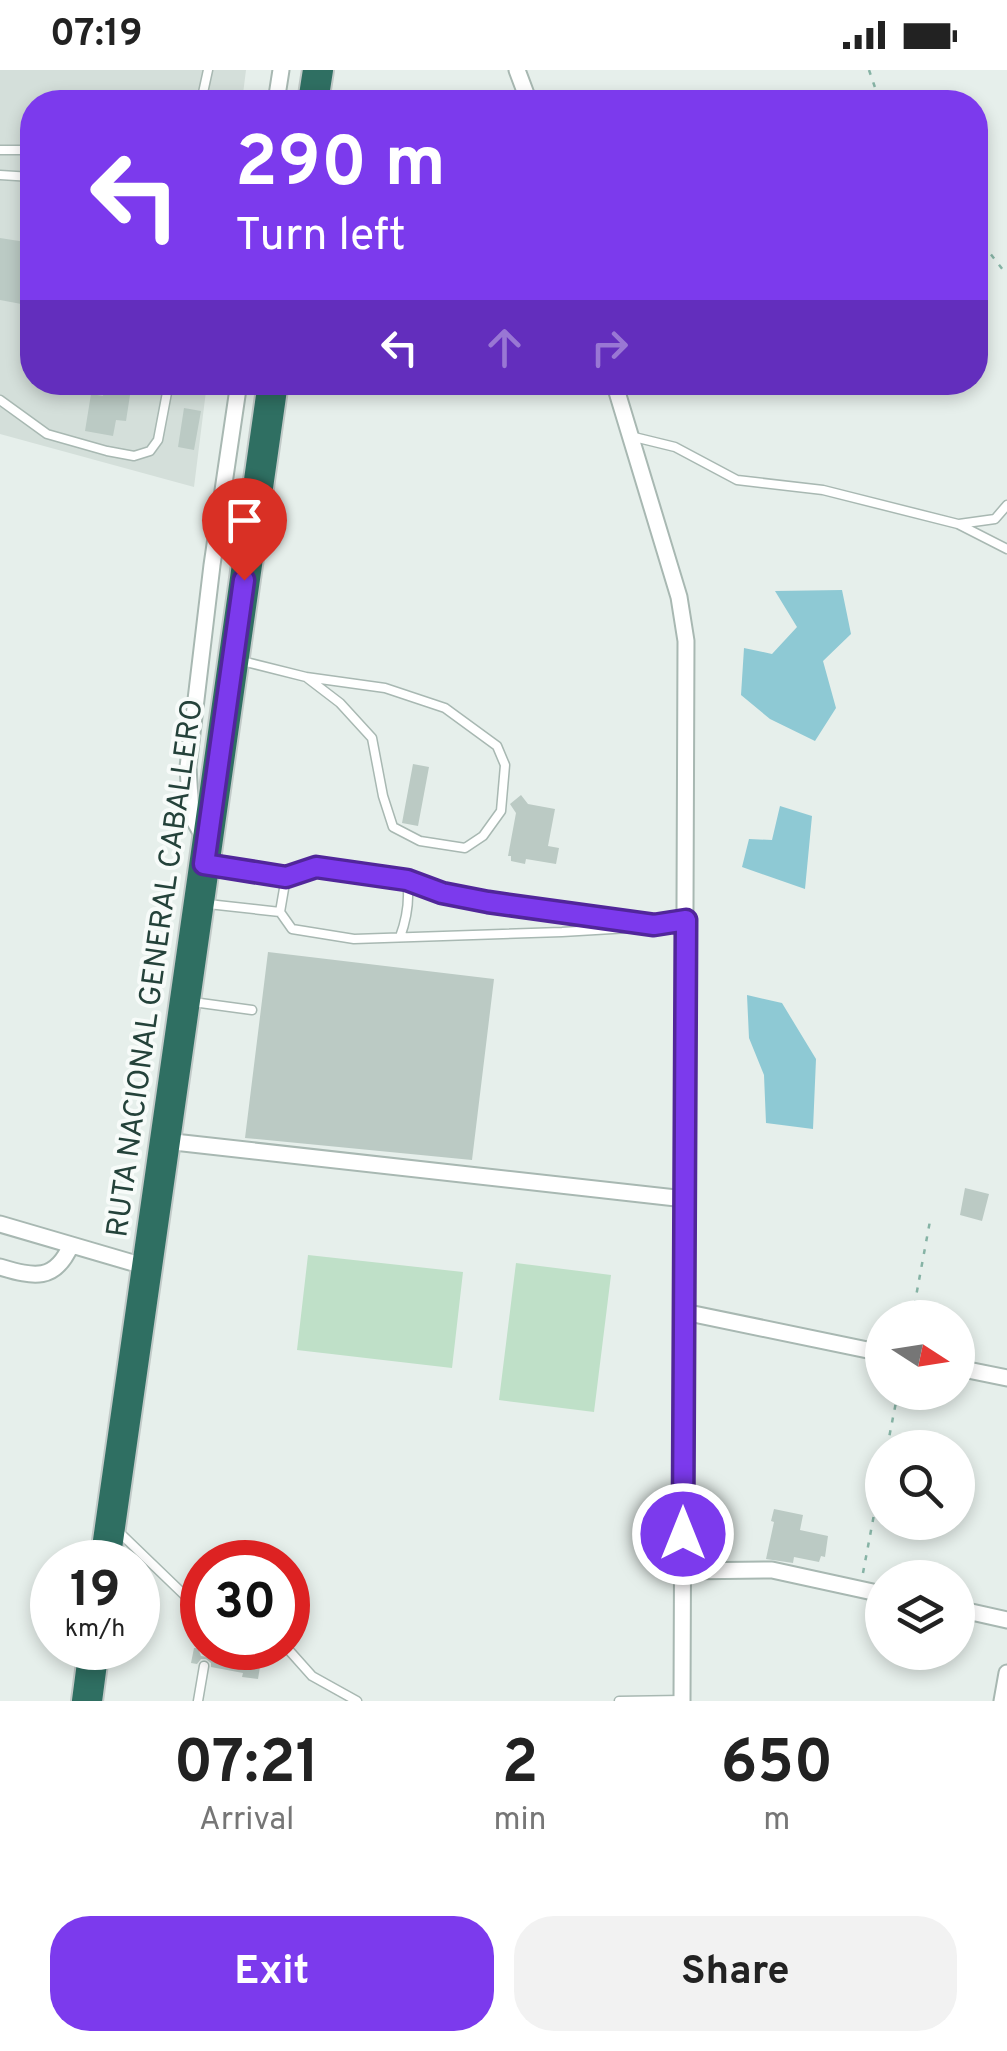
<!DOCTYPE html>
<html lang="en">
<head>
<meta charset="utf-8">
<style>
	:root { --surface:#fff; --page:#f2f2f2; --text:#222; --muted:#767676; --accent:#7c3aed }
	body { margin:0; font-family:Overpass,sans-serif; background:var(--page); color:var(--text); height:100vh; display:flex; flex-direction:column; font-size:38px; white-space:nowrap }
	* { box-sizing:border-box; margin:0 }
	p { font-size:32px; color:var(--muted) }
	.icon { flex:none; width:55px; height:55px; fill:none; stroke:currentColor; stroke-width:2; stroke-linecap:round; stroke-linejoin:round }
	.map { position:relative; height:1631px; overflow:hidden }
	.sheet { display:flex; flex-direction:column; background:var(--surface); flex:1 }
	.sheet>* { flex:none }
	.banner { position:absolute; left:20px; top:20px; width:968px; height:305px; border-radius:40px; box-shadow:0 5px 15px #0003; background:#7c3aed; color:#fff; overflow:hidden }
	.needle { width:65px; rotate:102deg }
	.tools { position:absolute; left:865px; top:1230px; display:grid; gap:20px }
	.tools a { display:grid; place-items:center; width:110px; height:110px; border-radius:50%; background:var(--surface); box-shadow:0 5px 15px #0003; font-size:50px }
	.speed { position:absolute; left:30px; top:1470px; display:flex; gap:20px; font-size:50px; font-weight:700; text-align:center }
	.speed>* { display:grid; place-content:center; width:130px; height:130px; border-radius:50%; background:var(--surface); box-shadow:0 5px 15px #0003; line-height:1 }
	.speed small { font-size:25px; font-weight:400 }
	.speed .limit { border:15px solid #d22; background:#fff; color:#111 }
	.pin { position:absolute; display:grid; place-items:center; width:85px; height:85px; color:#fff; margin:-102px -42px; border-radius:50% 50% 50% 0; rotate:-45deg; box-shadow:0 0 10px #0007 }
	.pin .icon { rotate:45deg }
	.me { position:absolute; width:110px; margin:-55px; rotate:0deg; stroke-linejoin:round; filter:drop-shadow(0 0 8px #0008) }
	.turn { display:flex; align-items:center; gap:35px; height:210px; padding:0 50px; font-size:45px }
	.turn .icon { width:130px; height:130px; stroke-width:2.5 }
	.turn b { display:block; font-size:70px; line-height:85px }
	.lanes { display:flex; align-items:center; height:95px; padding:0 50px; background:#0003; justify-content:center; gap:50px; direction:ltr }
	.lanes .off { opacity:.35 }
	.eta { display:flex; justify-content:space-evenly; align-items:center; height:170px; text-align:center }
	.eta b { font-size:60px; font-weight:700; line-height:70px }
	.button { display:flex; gap:20px; margin-top:auto; padding:20px 50px }
	.button a { flex:1; height:115px; border-radius:40px; background:var(--accent); color:#fff; font-size:40px; font-weight:700; line-height:115px; text-align:center }
	.button a+a { background:var(--page); color:var(--text) }
	.status { display:flex; justify-content:space-between; align-items:center; height:70px; padding:0 50px; background:var(--surface); direction:ltr }
	.status svg { height:28px; fill:currentColor }
	.map>svg:first-child { display:block }
</style>
</head>
<body>
<div class="status"><b>07:19</b><svg viewBox="0 0 49 12"><path d="M0 12V9h3v3zM5 12V6h3v6zM10 12V3h3v9zM15 12V0h3v12zM26 1h20v11H26zM47 4h2v5h-2z"/></svg></div>
<div class="map">
<svg width="1007" height="1631" viewBox="0 0 1007 1631">
	<rect width="100%" height="100%" fill="#e6efeb"/>
	<path fill="#d4dfda" d="M0 0H246L242 32H32V312L207 313 194 417 0 364Z"/>
	<path fill="#bfe0c8" d="M308 1185 463 1202 452 1298 297 1280Z
		M516 1193 611 1205 594 1342 499 1330Z"/>
	<path fill="#8ec9d4" d="M842 520 851 564 823 591 836 638 815 671 770 649 741 625 744 578 772 584 797 557 775 521Z
		M780 736 812 746 805 819 742 797 749 769 772 770Z
		M747 925 782 933 816 989 813 1059 766 1053 764 1005 749 968Z"/>
	<path fill="#bbcac4" d="M0 168 32 173V236L0 230Z
		M105 312H132L126 351 116 350 113 366 85 361 91 324 103 326Z
		M184 338 201 341 194 380 178 377Z
		M413 694 429 697 418 756 402 753Z
		M521 725 528 734 555 739 548 776 559 778 556 794 526 789 525 794 511 791V786H508L516 743 510 734Z
		M268 882 494 909 472 1090 245 1068Z
		M965 1118 989 1124 982 1151 960 1145Z
		M774 1439 803 1445 800 1460 828 1466 825 1487 821 1486 819 1492 794 1487 793 1493 766 1489 774 1452 771 1451Z
		M194 1578H198L201 1586 207 1587 213 1581 245 1587 246 1578H263L258 1609 242 1607 243 1603 211 1597V1593L206 1589H201L197 1594 191 1593Z"/>
	<g fill="none" stroke-linecap="round" stroke-linejoin="round">
		<defs>
			<path id="lane" d="M201 32 208 0
				M0 80H32
				M0 105 32 107
				M0 330 47 364 107 381 134 386 150 381 158 370 169 312
				M630 366 675 377 737 410 823 420 958 454 1007 479
				M959 454 995 449 1007 435
				M242 591 306 607 340 633 372 668 383 726 393 757 420 771 465 778 483 766 501 741 505 695 497 676 445 638 385 618 306 607
				M212 795 286 807 316 797 407 810 442 823 488 832 645 853
				M208 834 280 842 292 859 354 869 562 862 646 857 686 850
				M280 842 286 807
				M400 867C407 848 410 830 407 810
				M193 932 252 940
				M119 1462 202 1542
				M287 1578 312 1606 357 1631
				M206 1580V1578
				M198 1631 204 1596
				M619 1631 682 1630"/>
			<path id="street" d="M517 0 529 32
				M276 32 281 0
				M614 312 679 527 686 571 682 1631
				M206 771 191 745 188 697 212 495 239 312
				M165 1071 685 1129
				M0 1154 147 1197
				M0 1197C34 1207 55 1212 71 1175
				M684 1242 882 1283
				M958 1298 1007 1308
				M683 1501 772 1500 882 1524
				M958 1539 1007 1550
				M1002 1631 1007 1603"/>
			<path id="highway" d="M313 32 318 0
				M105 1492 273 312
				M87 1631 94 1578"/>
		</defs>
		<use href="#lane" stroke="#a8b8b2" stroke-width="11"/>
		<use href="#street" stroke="#a8b8b2" stroke-width="19"/>
		<use href="#highway" stroke="#c2cac8" stroke-width="34"/>
		<path stroke="#86b3a5" stroke-width="2.5" stroke-dasharray="5 8" stroke-linecap="butt" d="M869 0 880 32
			M975 164 1007 205
			M912 1248 930 1151
			M887 1378 898 1322
			M863 1503 882 1402"/>
		<use href="#lane" stroke="#fff" stroke-width="8"/>
		<use href="#street" stroke="#fff" stroke-width="15"/>
		<use href="#highway" stroke="#2f6f62" stroke-width="30"/>
	</g>
	<g fill="none" stroke-linecap="round" stroke-linejoin="round">
		<defs>
			<path id="route" d="M244 510 204 794 286 807 316 797 407 810 442 823 488 832 654 855 686 850 683 1464"/>
		</defs>
		<use href="#route" stroke="#51269a" stroke-width="25"/>
		<use href="#route" stroke="#7c3aed" stroke-width="18"/>
	</g>
	<g text-anchor="middle" stroke-width="8" stroke-linejoin="round" paint-order="stroke">
		<g font-size="30" fill="#24423a" stroke="#f7fbf9">
			<text transform="translate(154 898) rotate(-82)" y="10">RUTA NACIONAL GENERAL CABALLERO</text>
		</g>
	</g>
</svg>
<div class="tools">
<a><svg class="needle" viewBox="-14 -14 28 28"><path d="M0-13l5 13h-10z" fill="#e53935"/><path d="M0 13l5-13h-10z" fill="#767676"/></svg></a>
<a><svg class="icon" aria-label="search" viewBox="0 0 24 24"><circle cx="10" cy="10" r="6"/><path d="M15 15l6 6"/></svg></a>
<a><svg class="icon" aria-label="layers" viewBox="0 0 24 24"><path d="M12 4l9 5-9 5-9-5zM3 14l9 5 9-5"/></svg></a>
</div>
<div class="speed"><div>19<small>km/h</small></div><div class="limit">30</div></div>
<div class="pin" style="left:244px;top:510px;background:#d93025"><svg class="icon" aria-label="arrive" viewBox="0 0 24 24"><path d="M6 21V4h12l-3 4 3 4H6"/></svg></div>
<svg class="me" style="left:683px;top:1464px" viewBox="-20 -20 40 40"><circle r="17" fill="#7c3aed" stroke="#fff" stroke-width="3"/><path d="M0-11L8 9 0 5-8 9z" fill="#fff"/></svg>
<div class="banner">
<div class="turn"><svg class="icon" aria-label="left" viewBox="0 0 24 24"><path d="M17 20v-9H6M10 6l-5 5 5 5"/></svg><div><b>290 m</b>Turn left</div></div>
<div class="lanes"><svg class="icon" aria-label="left" viewBox="0 0 24 24"><path d="M17 20v-9H6M10 6l-5 5 5 5"/></svg><svg class="icon off" aria-label="ahead" viewBox="0 0 24 24"><path d="M12 20V5M6 11l6-6 6 6"/></svg><svg class="icon off" aria-label="right" viewBox="0 0 24 24"><path d="M7 20v-9h11M14 6l5 5-5 5"/></svg></div>
</div>
</div>
<section class="sheet">
<div class="eta">
<div><b>07:21</b><p>Arrival</p></div>
<div><b>2</b><p>min</p></div>
<div><b>650</b><p>m</p></div>
</div>
<div class="button"><a>Exit</a><a>Share</a></div>
</section>
</body>
</html>
